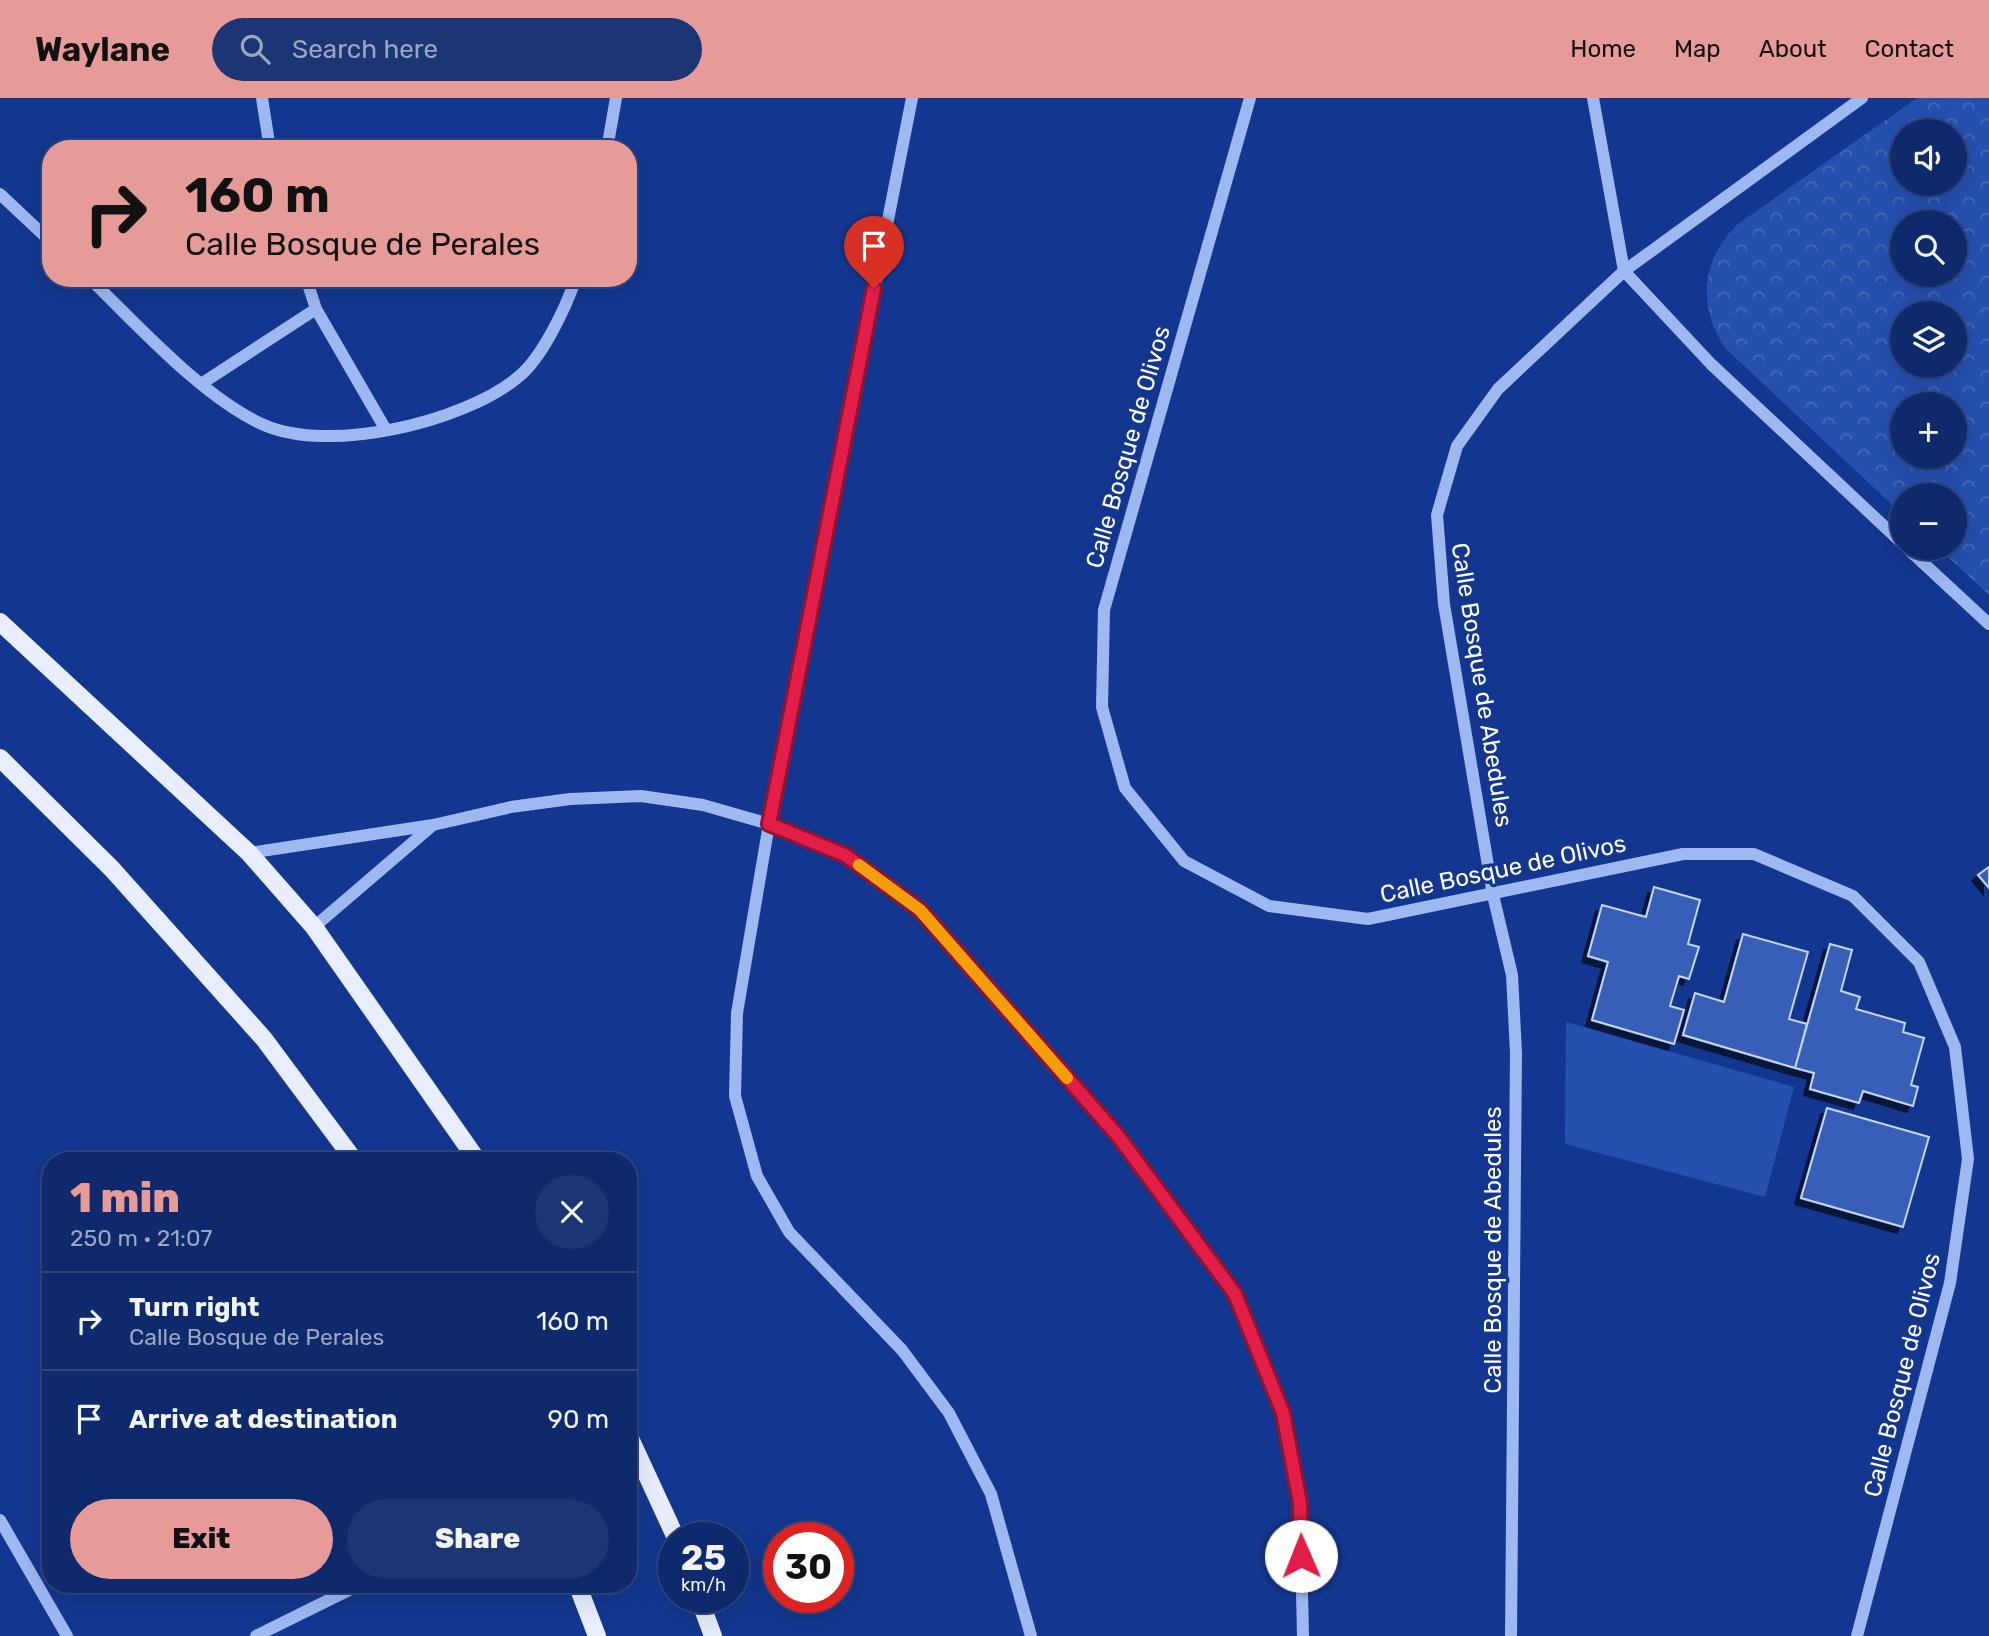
<!DOCTYPE html>
<html lang="en">
<head>
<meta charset="utf-8">
<style>
	:root { --surface:#0e296c; --page:#1c3574; --text:#f1f3f6; --muted:#9ba6c2; --line:#2e457f; --accent:#e69b98 }
	body { margin:0; font-family:Rubik,sans-serif; background:var(--page); color:var(--text); height:100vh; display:flex; flex-direction:column; font-size:26px; white-space:nowrap }
	* { box-sizing:border-box; margin:0 }
	p { font-size:23px; color:var(--muted) }
	.icon { flex:none; width:38px; height:38px; fill:none; stroke:currentColor; stroke-width:2; stroke-linecap:round; stroke-linejoin:round }
	.map { position:relative; flex:1; overflow:hidden }
	.sheet { position:absolute; left:42px; top:1054px; width:595px; height:441px; display:flex; flex-direction:column; background:var(--surface); border-radius:28px; box-shadow:0 7px 28px #0002,0 0 0 2px var(--line) }
	.sheet>* { flex:none }
	.banner { position:absolute; left:42px; top:42px; width:595px; height:147px; border-radius:28px; box-shadow:0 7px 28px #0002,0 0 0 2px var(--line); background:#e69b98; color:#111; overflow:hidden }
	.tools { position:absolute; left:1890px; top:21px; display:grid; gap:14px }
	.tools a { display:grid; place-items:center; width:77px; height:77px; border-radius:50%; background:var(--surface); box-shadow:0 7px 28px #0002,0 0 0 2px var(--line); font-size:35px }
	.speed { position:absolute; left:658px; top:1424px; display:flex; gap:14px; font-size:35px; font-weight:700; text-align:center }
	.speed>* { display:grid; place-content:center; width:91px; height:91px; border-radius:50%; background:var(--surface); box-shadow:0 7px 28px #0002,0 0 0 2px var(--line); line-height:1 }
	.speed small { font-size:18px; font-weight:400 }
	.speed .limit { border:10px solid #d22; background:#fff; color:#111 }
	.pin { position:absolute; display:grid; place-items:center; width:60px; height:60px; color:#fff; margin:-72px -30px; border-radius:50% 50% 50% 0; rotate:-45deg; box-shadow:0 0 7px #0007 }
	.pin .icon { rotate:45deg }
	.me { position:absolute; width:77px; margin:-38px; rotate:359deg; stroke-linejoin:round; filter:drop-shadow(0 0 5px #0008) }
	.turn { display:flex; align-items:center; gap:24px; height:147px; padding:0 28px; font-size:32px }
	.turn .icon { width:91px; height:91px; stroke-width:2.5 }
	.turn b { display:block; font-size:49px; line-height:60px }
	.round { display:grid; place-items:center; flex:none; width:74px; height:74px; border-radius:37px; background:var(--page) }
	.headline { display:flex; align-items:center; justify-content:space-between; height:119px; padding:0 28px }
	h1 { font-size:42px; font-weight:800; line-height:52px; color:var(--accent) }
	.button { display:flex; gap:14px; margin-top:auto; padding:14px 28px }
	.button a { flex:1; height:80px; border-radius:42px; background:var(--accent); color:#111; font-size:28px; font-weight:800; line-height:80px; text-align:center }
	.button a+a { background:var(--page); color:var(--text) }
	ul { padding:0; list-style:none }
	li { display:flex; align-items:center; gap:21px; height:98px; padding:0 28px; border-top:2px solid var(--line) }
	li div { flex:1 }
	li b { display:block; font-size:26px }
	li em { font-style:normal }
	header { display:flex; align-items:center; gap:42px; box-sizing:border-box; height:98px; padding:0 35px; background:var(--accent); color:#111 }
	header strong { font-size:33px }
	nav { display:flex; gap:38px; margin-inline-start:auto; font-size:24px }
	.search { width:490px; height:63px; background:var(--page); display:flex; align-items:center; gap:18px; box-sizing:border-box; padding:0 24px; border-radius:38px; color:var(--muted); font-size:26px }
	.map>svg:first-child { display:block }
</style>
</head>
<body>
<header>
<strong>Waylane</strong>
<div class="search"><svg class="icon" aria-label="search" viewBox="0 0 24 24"><circle cx="10" cy="10" r="6"/><path d="M15 15l6 6"/></svg>Search here</div>
<nav><a>Home</a><a>Map</a><a>About</a><a>Contact</a></nav>
</header>
<div class="map">
<svg width="1989" height="1538" viewBox="0 0 1989 1538">
	<defs>
		<pattern id="park-crowns" width="20" height="18" patternUnits="userSpaceOnUse" patternTransform="scale(1.75)"><rect width="20" height="18" fill="#2550af"/><path d="M2 6a3 3 0 1 1 6 0M12 15a3 3 0 1 1 6 0" fill="none" stroke="#466abb"/></pattern>
		<filter id="shadow"><feDropShadow dx="-6" dy="6" stdDeviation="0" flood-color="#0009"/></filter>
	</defs>
	<rect width="100%" height="100%" fill="#133790"/>
	<path fill="#2550af" d="M1566 924 1794 989 1765 1099 1565 1046Z"/>
	<path fill="url(#park-crowns)" fill-rule="evenodd" d="M1917 0H1989V497L1938 450H1955V397H1902V416L1725 250C1697 207 1701 162 1738 126ZM1902 33H1955V86H1902ZM1955 124V177H1902V124ZM1955 215V268H1902V215ZM1902 306H1955V359H1902Z"/>
	<path fill="#375eb7" stroke="#c5d6fc" stroke-width="2" filter="url(#shadow)" d="M1989 769V790L1978 777Z
		M1654 789 1700 802 1688 846 1699 849 1689 881 1679 878 1670 908 1684 912 1674 946 1592 922 1608 864 1588 858 1602 807 1646 819Z
		M1743 836 1808 854 1789 921 1807 926 1795 970 1683 937 1695 895 1724 904Z
		M1830 846 1852 852 1841 893 1860 899 1856 911 1905 925 1903 934 1924 940 1911 987 1918 989 1913 1008 1863 993 1859 1005 1810 991 1814 975 1795 970Z
		M1827 1010 1929 1039 1903 1129 1801 1100Z"/>
	<g fill="none" stroke-linecap="round" stroke-linejoin="round">
		<path stroke="#9eb8f1" stroke-width="12" d="M262 0 270 51
			M912 0 769 726 737 915 735 998 757 1078 789 1134 902 1252 949 1315 991 1396 1031 1538
			M1250 0 1104 512 1102 609 1125 690 1184 763 1269 808 1368 821 1683 756H1754L1853 798 1919 864 1955 949 1968 1061 1950 1185 1857 1538
			M1593 0 1624 173 1711 266 1902 445
			M607 51 616 0
			M0 96 51 144
			M89 180C137 226 203 300 264 327 330 356 463 324 517 280 542 261 566 209 576 180
			M306 180 316 211 386 332
			M201 286 316 211
			M1907 450 1989 526
			M249 755 433 727 511 709 570 701 641 698 703 707 769 726 845 757 920 812 1118 1038 1235 1196 1283 1315 1300 1405 1303 1538
			M314 829 433 727
			M0 1422 67 1538
			M256 1538 361 1486
			M1511 1538 1516 955 1512 877 1493 797 1444 506 1437 417 1457 348 1498 291 1624 173 1862 0"/>
		<path stroke="#e9eeff" stroke-width="18" d="M0 524 249 755 314 829 477 1062
			M0 660 112 771 264 941 354 1062
			M628 1336 676 1440
			M577 1486 597 1538
			M699 1500 713 1538"/>
	</g>
	<g fill="none" stroke-linecap="round" stroke-linejoin="round">
		<defs>
			<path id="route" d="M874 190 769 726 845 757 920 812 1118 1038 1235 1196 1283 1315 1300 1405 1301 1458"/>
		</defs>
		<use href="#route" stroke="#92132f" stroke-width="18"/>
		<use href="#route" stroke="#e11d48" stroke-width="12"/>
		<path stroke="#f59e0b" stroke-width="12" d="M859 767 920 812 1067 980"/>
	</g>
	<g text-anchor="middle" stroke-width="7" stroke-linejoin="round" paint-order="stroke">
		<g font-size="24" fill="#fff" stroke="#133790">
			<text transform="translate(1128 349) rotate(-74)" y="8">Calle Bosque de Olivos</text>
			<text transform="translate(1482 587) rotate(81)" y="8">Calle Bosque de Abedules</text>
			<text transform="translate(1503 771) rotate(-12)" y="8">Calle Bosque de Olivos</text>
			<text transform="translate(1493 1152) rotate(-90)" y="8">Calle Bosque de Abedules</text>
			<text transform="translate(1902 1277) rotate(-76)" y="8">Calle Bosque de Olivos</text>
		</g>
	</g>
</svg>
<div class="tools">
<a><svg class="icon" aria-label="sound" viewBox="0 0 24 24"><path d="M4 9h4l5-4v14l-5-4H4zM17 9q2 3 0 6"/></svg></a>
<a><svg class="icon" aria-label="search" viewBox="0 0 24 24"><circle cx="10" cy="10" r="6"/><path d="M15 15l6 6"/></svg></a>
<a><svg class="icon" aria-label="layers" viewBox="0 0 24 24"><path d="M12 4l9 5-9 5-9-5zM3 14l9 5 9-5"/></svg></a>
<a>+</a>
<a>−</a>
</div>
<div class="speed"><div>25<small>km/h</small></div><div class="limit">30</div></div>
<div class="pin" style="left:874px;top:190px;background:#d93025"><svg class="icon" aria-label="arrive" viewBox="0 0 24 24"><path d="M6 21V4h12l-3 4 3 4H6"/></svg></div>
<svg class="me" style="left:1301px;top:1458px" viewBox="-20 -20 40 40"><circle r="19" fill="#fff"/><path d="M0-13L10 11 0 6-10 11z" fill="#e11d48"/></svg>
<div class="banner">
<div class="turn"><svg class="icon" aria-label="right" viewBox="0 0 24 24"><path d="M7 20v-9h11M14 6l5 5-5 5"/></svg><div><b>160 m</b>Calle Bosque de Perales</div></div>
</div>
<section class="sheet">
<div class="headline"><div><h1>1 min</h1><p>250 m · 21:07</p></div><a class="round"><svg class="icon" aria-label="close" viewBox="0 0 24 24"><path d="M6 6l12 12M18 6L6 18"/></svg></a></div>
<ul>
<li><svg class="icon" aria-label="right" viewBox="0 0 24 24"><path d="M7 20v-9h11M14 6l5 5-5 5"/></svg><div><b>Turn right</b><p>Calle Bosque de Perales</p></div><em>160 m</em></li>
<li><svg class="icon" aria-label="arrive" viewBox="0 0 24 24"><path d="M6 21V4h12l-3 4 3 4H6"/></svg><div><b>Arrive at destination</b></div><em>90 m</em></li>
</ul>
<div class="button"><a>Exit</a><a>Share</a></div>
</section>
</div>
</body>
</html>
